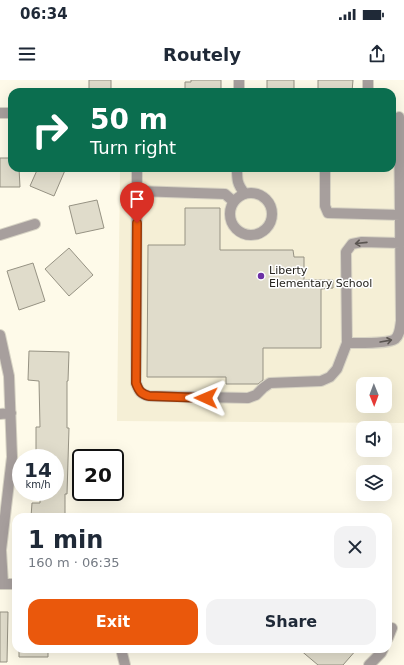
<!DOCTYPE html>
<html lang="en">
<head>
<meta charset="utf-8">
<style>
	:root { --surface:#fff; --page:#f2f2f3; --text:#1f2937; --muted:#747a83; --accent:#ea580c }
	body { margin:0; font-family:"DejaVu Sans",sans-serif; background:var(--page); color:var(--text); height:100vh; display:flex; flex-direction:column; font-size:15px; white-space:nowrap }
	* { box-sizing:border-box; margin:0 }
	p { font-size:13px; color:var(--muted) }
	.icon { flex:none; width:22px; height:22px; fill:none; stroke:currentColor; stroke-width:2; stroke-linecap:round; stroke-linejoin:round }
	.map { position:relative; flex:1; overflow:hidden }
	.drawer { position:absolute; left:12px; top:433px; width:380px; height:140px; display:flex; flex-direction:column; background:var(--surface); border-radius:12px; box-shadow:0 4px 16px #0002 }
	.drawer>* { flex:none }
	.guide { position:absolute; left:8px; top:8px; width:388px; height:84px; border-radius:12px; box-shadow:0 4px 16px #0002; background:#0b6e4f; color:#fff; overflow:hidden }
	.needle { width:26px; rotate:179deg }
	.tools { position:absolute; left:356px; top:297px; display:grid; gap:8px }
	.tools a { display:grid; place-items:center; width:36px; height:36px; border-radius:8px; background:var(--surface); box-shadow:0 4px 16px #0002; font-size:20px }
	.speed { position:absolute; left:12px; top:369px; display:flex; gap:8px; font-size:20px; font-weight:700; text-align:center }
	.speed>* { display:grid; place-content:center; width:52px; height:52px; border-radius:50%; background:var(--surface); box-shadow:0 4px 16px #0002; line-height:1 }
	.speed small { font-size:10px; font-weight:400 }
	.speed .limit { border:2px solid #111; border-radius:6px; background:#fff; color:#111 }
	.pin { position:absolute; display:grid; place-items:center; width:34px; height:34px; color:#fff; margin:-41px -17px; border-radius:50% 50% 50% 0; rotate:-45deg; box-shadow:0 0 4px #0007 }
	.pin .icon { rotate:45deg }
	.me { position:absolute; width:44px; margin:-22px; rotate:271deg; stroke-linejoin:round; filter:drop-shadow(0 0 3px #0008) }
	.turn { display:flex; align-items:center; gap:14px; height:84px; padding:0 16px; font-size:18px }
	.turn .icon { width:52px; height:52px; stroke-width:2.5 }
	.turn b { display:block; font-size:28px; line-height:34px }
	.round { display:grid; place-items:center; flex:none; width:42px; height:42px; border-radius:12px; background:var(--page) }
	.head { display:flex; align-items:center; justify-content:space-between; height:68px; padding:0 16px }
	h1 { font-size:24px; font-weight:600; line-height:30px }
	.primary-button { display:flex; gap:8px; margin-top:auto; padding:8px 16px }
	.primary-button a { flex:1; height:46px; border-radius:12px; background:var(--accent); color:#fff; font-size:16px; font-weight:600; line-height:46px; text-align:center }
	.primary-button a+a { background:var(--page); color:var(--text) }
	.status { display:flex; justify-content:space-between; align-items:center; height:28px; padding:0 20px; background:var(--surface); direction:ltr }
	.status svg { height:11px; fill:currentColor }
	header { display:flex; justify-content:space-between; align-items:center; height:52px; padding:0 16px; background:var(--surface); font-size:18px; font-weight:600 }
	.map>svg:first-child { display:block }
</style>
</head>
<body>
<div class="status"><b>06:34</b><svg viewBox="0 0 49 12"><path d="M0 12V9h3v3zM5 12V6h3v6zM10 12V3h3v9zM15 12V0h3v12zM26 1h20v11H26zM47 4h2v5h-2z"/></svg></div>
<header><svg class="icon" aria-label="menu" viewBox="0 0 24 24"><path d="M4 6h16M4 12h16M4 18h16"/></svg>Routely<svg class="icon" aria-label="share" viewBox="0 0 24 24"><path d="M12 15V3M7 8l5-5 5 5M5 13v7h14v-7"/></svg></header>
<div class="map">
<svg width="404" height="585" viewBox="0 0 404 585">
	<rect width="100%" height="100%" fill="#fefae9"/>
	<path fill="#f5efd6" fill-rule="evenodd" d="M392 53H404V343L117 341 120 88H392ZM363 304H385V326H363Z"/>
	<path fill="#e0dccb" stroke="#969283" d="M89 0H111V10H89Z
		M191 0H221V11L185 12V2H191Z
		M267 0H294V12H267Z
		M318 0H353L352 12H318Z
		M0 78H12V88H19L20 107H0Z
		M38 88H66L54 116 30 106Z
		M97 120 104 148 76 154 69 126Z
		M185 128H220V170H293L294 177H304V200H333V208L321 209V268H263V300L258 304H226V297H147L148 165H185Z
		M69 168 93 195 69 216 45 189Z
		M33 183 45 221 19 230 7 191Z
		M29 271 69 272 68 301H67V348H69L67 414H65V437H31L32 423H40V412H55V376L36 375V347H40L39 301 28 300Z
		M0 532H8L7 582H0Z
		M19 569H48V577H19Z
		M299 569H357L343 585H318Z"/>
	<g fill="none" stroke-linecap="round" stroke-linejoin="round">
		<defs>
			<path id="minor" d="M239 12V0
				M368 12V0
				M0 33H12
				M137 88 136 303C139 311 140 314 149 316L248 318 256 315 263 308 270 303 321 301 330 297 337 289 347 263 346 172 352 164 362 162 400 163
				M237 88C237 100 237 104 245 114
				M325 88V126L328 133 400 135
				M137 111 225 114 234 122
				M230 134a21 21 0 1 1 42 0a21 21 0 1 1-42 0Z
				M0 155 35 144
				M0 255 9 296 12 377 1 470 3 504
				M347 263C357 263 388 264 395 259 400 255 400 247 401 241L399 37
				M0 334 11 333
				M0 504H16
				M388 558 392 548
				M121 569 125 585
				M369 585 381 573 383 569"/>
		</defs>
		<use href="#minor" stroke="#d7d3c4" stroke-width="12"/>
		<use href="#minor" stroke="#a79f9d" stroke-width="10"/>
	</g>
	<defs><path id="oneway-shaft" d="M-6 0H5M1.5-3L5.5 0L1.5 3" fill="none" stroke-width="1.6" stroke-linecap="round" stroke-linejoin="round"/></defs>
	<g stroke="#5a5551">
		<use href="#oneway-shaft" transform="translate(361 163) rotate(174)"/>
		<use href="#oneway-shaft" transform="translate(386 261) rotate(-10)"/>
	</g>
	<g fill="none" stroke-linecap="round" stroke-linejoin="round">
		<defs>
			<path id="route" d="M137 143 136 303C139 311 141 314 149 316L206 318"/>
		</defs>
		<use href="#route" stroke="#983908" stroke-width="10"/>
		<use href="#route" stroke="#ea580c" stroke-width="7"/>
	</g>
	<circle fill="#6c30a5" stroke="#fff" stroke-width="1.5" cx="261" cy="196" r="4"/>
	<g text-anchor="middle" stroke-width="3" stroke-linejoin="round" paint-order="stroke">
		<g font-size="11" fill="#26241e" stroke="#fff" text-anchor="start">
			<text x="269" y="194">Liberty<tspan x="269" dy="13">Elementary School</tspan></text>
		</g>
	</g>
</svg>
<div class="tools">
<a><svg class="needle" viewBox="-14 -14 28 28"><path d="M0-13l5 13h-10z" fill="#e53935"/><path d="M0 13l5-13h-10z" fill="#747a83"/></svg></a>
<a><svg class="icon" aria-label="sound" viewBox="0 0 24 24"><path d="M4 9h4l5-4v14l-5-4H4zM17 9q2 3 0 6"/></svg></a>
<a><svg class="icon" aria-label="layers" viewBox="0 0 24 24"><path d="M12 4l9 5-9 5-9-5zM3 14l9 5 9-5"/></svg></a>
</div>
<div class="speed"><div>14<small>km/h</small></div><div class="limit">20</div></div>
<div class="pin" style="left:137px;top:143px;background:#d93025"><svg class="icon" aria-label="arrive" viewBox="0 0 24 24"><path d="M6 21V4h12l-3 4 3 4H6"/></svg></div>
<svg class="me" style="left:206px;top:318px" viewBox="-20 -20 40 40"><path d="M0-17L14 15 0 8-14 15z" fill="#ea580c" stroke="#fff" stroke-width="4"/></svg>
<div class="guide">
<div class="turn"><svg class="icon" aria-label="right" viewBox="0 0 24 24"><path d="M7 20v-9h11M14 6l5 5-5 5"/></svg><div><b>50 m</b>Turn right</div></div>
</div>
<section class="drawer">
<div class="head"><div><h1>1 min</h1><p>160 m · 06:35</p></div><a class="round"><svg class="icon" aria-label="close" viewBox="0 0 24 24"><path d="M6 6l12 12M18 6L6 18"/></svg></a></div>
<div class="primary-button"><a>Exit</a><a>Share</a></div>
</section>
</div>
</body>
</html>
